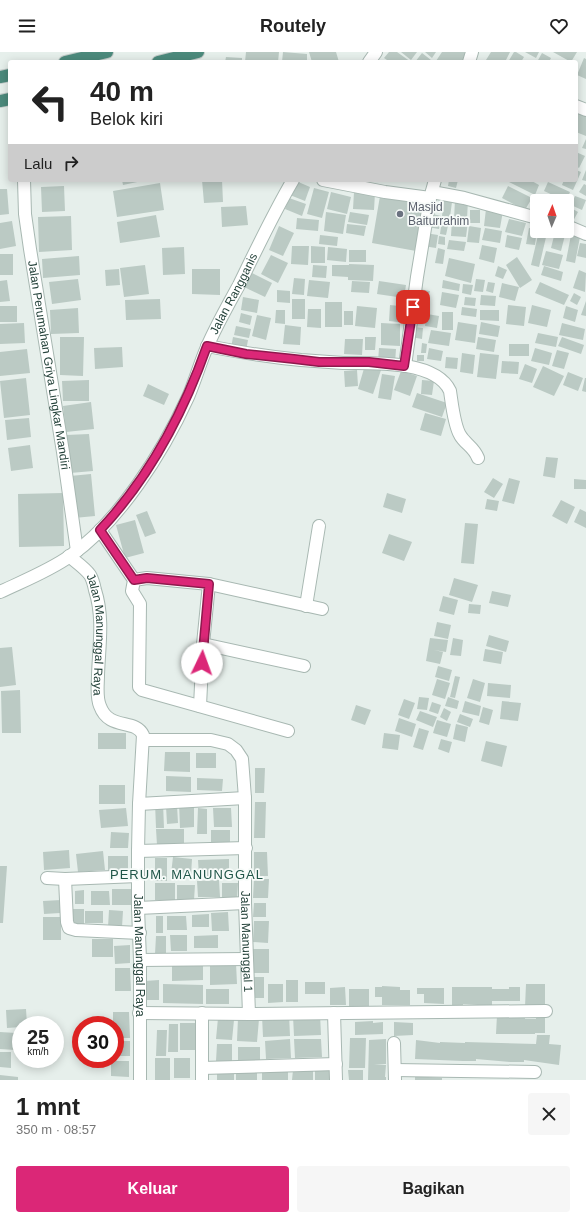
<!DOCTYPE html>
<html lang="id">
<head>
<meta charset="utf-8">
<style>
	:root { --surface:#fff; --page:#f6f6f6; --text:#222; --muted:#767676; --accent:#db2777 }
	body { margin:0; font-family:Helvetica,sans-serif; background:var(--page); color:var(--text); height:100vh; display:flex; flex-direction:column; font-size:15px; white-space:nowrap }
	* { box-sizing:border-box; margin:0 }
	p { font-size:13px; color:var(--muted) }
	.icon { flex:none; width:22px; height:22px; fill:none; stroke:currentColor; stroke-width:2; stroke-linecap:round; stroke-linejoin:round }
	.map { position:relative; height:1028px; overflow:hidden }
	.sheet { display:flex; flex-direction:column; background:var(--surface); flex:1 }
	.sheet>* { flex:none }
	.banner { position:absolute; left:8px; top:8px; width:570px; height:122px; border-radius:4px; box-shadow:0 2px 10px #0003; background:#fff; color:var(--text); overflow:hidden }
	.needle { width:26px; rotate:2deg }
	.controls { position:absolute; left:530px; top:142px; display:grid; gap:8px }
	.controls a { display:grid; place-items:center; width:44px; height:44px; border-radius:4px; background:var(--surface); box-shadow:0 2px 10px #0003; font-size:20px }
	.speed { position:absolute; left:12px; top:964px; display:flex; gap:8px; font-size:20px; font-weight:700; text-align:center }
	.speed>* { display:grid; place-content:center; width:52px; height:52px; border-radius:50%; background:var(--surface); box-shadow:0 2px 10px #0003; line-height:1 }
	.speed small { font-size:10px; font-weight:400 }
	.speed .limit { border:6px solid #d22; background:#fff; color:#111 }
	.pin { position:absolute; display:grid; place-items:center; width:34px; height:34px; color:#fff; margin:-17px; border-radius:8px; box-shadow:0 2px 6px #0006 }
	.me { position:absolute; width:44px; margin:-22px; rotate:3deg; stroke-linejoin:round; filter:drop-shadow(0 0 3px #0008) }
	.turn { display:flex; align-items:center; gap:14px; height:84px; padding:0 16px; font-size:18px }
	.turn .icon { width:52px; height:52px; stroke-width:2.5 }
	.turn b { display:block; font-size:28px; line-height:34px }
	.then { display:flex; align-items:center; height:38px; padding:0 16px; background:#0003; gap:8px; font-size:15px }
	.round { display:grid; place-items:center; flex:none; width:42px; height:42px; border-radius:4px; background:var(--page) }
	.overview { display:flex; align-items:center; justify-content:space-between; height:68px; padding:0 16px }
	h1 { font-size:24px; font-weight:700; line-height:30px }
	.button { display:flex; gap:8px; margin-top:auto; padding:8px 16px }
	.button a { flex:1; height:46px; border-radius:4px; background:var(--accent); color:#fff; font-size:16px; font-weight:700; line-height:46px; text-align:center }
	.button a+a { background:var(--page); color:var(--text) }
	header { display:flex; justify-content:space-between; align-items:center; height:52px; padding:0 16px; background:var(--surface); font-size:18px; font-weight:700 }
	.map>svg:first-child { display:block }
</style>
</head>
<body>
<header><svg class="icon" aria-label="menu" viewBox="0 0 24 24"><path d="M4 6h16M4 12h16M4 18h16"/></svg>Routely<svg class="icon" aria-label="heart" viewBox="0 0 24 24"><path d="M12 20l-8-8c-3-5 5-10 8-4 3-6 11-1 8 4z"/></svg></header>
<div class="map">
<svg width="586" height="1028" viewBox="0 0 586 1028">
	<rect width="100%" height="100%" fill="#e6efeb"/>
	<path fill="#bbcac4" d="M246 0H279L278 10H245Z
		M283 0 307 2V10H282Z
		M309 0H336L339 10H312Z
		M389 0H397L411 10H390L384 6Z
		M401 0H417L411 8Z
		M425 0H436L432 6Z
		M442 0H464L468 2 463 10H438L436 9Z
		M491 0H510L505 10H490L486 8Z
		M514 0H516L524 5 521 10H508Z
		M525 0H539L536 6Z
		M553 0H577L571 10Z
		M422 1 431 8 430 10H415Z
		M542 1 551 6 549 10H537Z
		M226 5 242 6V10H225Z
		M584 6 586 7V27L577 23Z
		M579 58 586 61V84L576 80V65Z
		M586 87V97L582 96Z
		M576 100 585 104 579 116 576 114Z
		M576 118 581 120 573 138 562 133 564 128H576Z
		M586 118V129L582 128Z
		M122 128H142V129L123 133Z
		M202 128H222L223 150 204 151Z
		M449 128H458L456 136 448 134Z
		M505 128H530L539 133 535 143Z
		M296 129 310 135 305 149 290 143Z
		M548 130 570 140 566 149 544 139Z
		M160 131 164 158 117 165 113 139Z
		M584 132 586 133V144L579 140Z
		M64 134 65 159 42 160 41 135Z
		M508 134 532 146 525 158 502 146Z
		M314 136 329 140 322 166 307 162Z
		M0 137H7L9 162 0 163Z
		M331 140 351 145 347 162 327 157Z
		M354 140 375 141 374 158 353 157Z
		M380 144 424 152 416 199 372 191Z
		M575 144 586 148 582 158 571 153Z
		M289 146 306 152 302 164 285 157Z
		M455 148H468L467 167H454Z
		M444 149 452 150 450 165 442 164Z
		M246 154 248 173 222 175 221 155Z
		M571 156 578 160 572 171 567 169V164Z
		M486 157 503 159 500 176 484 174Z
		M470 158H480V171H470Z
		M326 160 346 163 343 182 324 179Z
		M350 160 369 163 367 173 348 170Z
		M429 161 441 164 439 177 427 175Z
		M156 163 160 185 120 191 117 170Z
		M71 164 72 198 39 200 38 165Z
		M297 166 319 168 318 179 296 177Z
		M509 167 526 171 522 184 505 180Z
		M442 168 449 169 446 183 440 182Z
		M452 168 468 169 466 185 451 184Z
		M12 169 16 194 0 197V171Z
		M347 172 366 174 364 184 346 181Z
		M279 174 294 181 283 204 269 198Z
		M469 174 481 176 479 191 467 190Z
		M485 176 502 179 500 191 482 188Z
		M529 176 537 177 535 193 526 192Z
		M539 179 547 181 539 215 531 213Z
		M555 180 565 183 561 199 551 196Z
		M425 181 438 183 436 196 423 194Z
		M320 183 338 185 337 194 319 192Z
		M507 183 522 186 519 198 505 195Z
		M571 183 580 185 575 211 566 209Z
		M439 184 445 185V193L438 192Z
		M449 188 466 190 464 199 447 197Z
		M580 191 586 192V206L577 204Z
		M482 193 497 196 494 211 479 207Z
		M292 194H309L308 213 291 212Z
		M311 194 325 195V211H311Z
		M184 195 185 222 163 223 162 196Z
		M328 195 347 197 346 210 327 208Z
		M438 196 445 198 443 212 435 211Z
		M349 198H366V210H349Z
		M546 199 563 203 559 217 542 213Z
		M0 202H13V223H0Z
		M271 203 288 211 278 231 261 222Z
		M79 204 80 223 43 226 42 207Z
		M517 205 532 228 520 236 506 213Z
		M449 206 475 212 471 231 445 224Z
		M349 212 374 213 373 229 348 228V225L332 224V213H349Z
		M145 213 149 242 124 245 120 216Z
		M313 213 327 214 326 226 312 225Z
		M498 214 507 218 503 227 495 224Z
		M544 214 563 220 561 229 541 223Z
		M119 217 120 233 106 234 105 218Z
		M192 217H220V243L192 242Z
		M579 218 586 221 585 240 573 236Z
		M252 221 272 231 265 245 244 235Z
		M294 226 305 227 304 243 292 242Z
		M78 227 81 248 52 252 49 230Z
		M476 227 485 228 483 240 474 239Z
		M7 228 10 249 0 250V229Z
		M309 228 330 230 328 246 307 244Z
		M443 228 460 232 459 239 442 236Z
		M352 229 370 230 369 241 351 240Z
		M379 229 406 233 404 246 377 242Z
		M488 230 495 231 493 241 486 239Z
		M540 230 569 243 564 253 535 241Z
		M502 231 519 235 515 249 499 245Z
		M463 232 473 233 471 243 462 241Z
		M419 237 430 239 427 253 417 251Z
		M277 238 290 239V251L277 250Z
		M442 240 459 243 456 256 440 253Z
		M574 241 581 245 577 253 570 249Z
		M481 243 496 244 495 254 480 253Z
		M243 245 259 248 257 261 241 258Z
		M465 245 476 246 475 254 464 253Z
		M160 247 161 267 126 268 125 248Z
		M292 247H305V267H292Z
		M586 249V264L581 263Z
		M325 250H342V275H325Z
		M390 253 408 255 407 271 389 269Z
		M508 253 526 255 524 274 506 272Z
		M532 253 551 258 547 275 528 271Z
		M0 254H17V270H0Z
		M357 254 377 256 375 276 355 274Z
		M566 254 578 258 575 270 563 266Z
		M462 255 477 257 476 265 461 263Z
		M78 256 79 281 51 282 50 258Z
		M308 257H321V276L307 275Z
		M276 258H285V272L275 271Z
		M480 258H499V269L480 268Z
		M344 259H353V273H344Z
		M442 260H453V278H442Z
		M241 261 252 264 250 273 239 270Z
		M427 262 439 264 437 276 425 274Z
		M257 263 271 266 266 288 252 284Z
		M458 270 477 273 475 291 455 288Z
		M481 270 500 274 498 285 479 282Z
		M24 271 25 291 0 292V272Z
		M381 271 400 272V294L381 293Z
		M562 271 585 277 583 288 559 283Z
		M285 273 301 275 300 293 283 292Z
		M236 274 251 277 249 286 234 283Z
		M413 275 423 276 422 287 411 285Z
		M431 278 451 281 449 294 428 291Z
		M538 281 558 285 556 295 535 291Z
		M60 285H84L83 324 60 323Z
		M233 285 248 288 246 299 231 296Z
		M365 285H376L375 298H365Z
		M478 285 496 288 494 300 476 297Z
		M562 285 584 293 581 302 558 294Z
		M345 287H363L362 303 344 302Z
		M422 291 427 292 426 301H421Z
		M509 292H529V304H509Z
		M122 295 123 315 95 317 94 296Z
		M379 296 396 297 395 311 378 310Z
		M429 296 443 299 441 309 427 307Z
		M535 296 552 301 549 313 531 309Z
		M27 297 30 321 0 324V300Z
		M557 298 569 301 564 317 552 314Z
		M462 301 475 303 473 322 460 320Z
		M480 301 499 303 496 327 477 325Z
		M417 303H424V309H417Z
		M446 305 458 306 457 317 445 316Z
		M502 309 519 310 518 322 501 321Z
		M525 312 537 317 532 331 519 327Z
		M365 313 381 318 373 342 358 337Z
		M543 314 564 324 554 344 533 335Z
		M357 318 358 334 345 335 344 319Z
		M401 319 417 324 410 344 394 338Z
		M568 320 583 326 578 339 563 333Z
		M382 322 395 324 391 348 378 346Z
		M26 326 30 363 4 366 0 329Z
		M585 326H586V340L582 339Z
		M89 328V349H63L62 329Z
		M422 328 434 329 432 343 421 342Z
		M148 332 169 342 164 353 143 344Z
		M417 341 447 351 442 365 412 355Z
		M91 350 94 377 66 380 63 354Z
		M425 361 446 367 441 384 420 378Z
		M29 366 31 385 7 388 5 368Z
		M89 382 93 419 70 421 66 383Z
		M30 393 33 416 11 419 8 396Z
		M546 405 558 406 555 426 543 424Z
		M91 422 95 464 74 466 70 424Z
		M493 426 503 432 494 446 484 440Z
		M509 426 520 429 514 452 502 449Z
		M574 427 586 428V437H574Z
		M63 441 64 494 19 495 18 442Z
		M387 441 406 447 402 461 383 455Z
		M487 447 499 449 497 459 485 457Z
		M561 448 575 455 567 472 552 464Z
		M580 457 586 460V476L574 470Z
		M147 459 156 481 145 485 136 463Z
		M135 468 144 501 125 506 116 473Z
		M465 471 478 472 474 512 461 511Z
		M389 482 412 490 404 509 382 501Z
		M454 526 478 533 472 550 449 543Z
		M492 539 511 543 508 555 489 551Z
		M443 544 458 548 454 563 439 559Z
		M469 552 481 553 480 562 468 561Z
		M437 570 451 573 448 587 434 584Z
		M489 583 509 589 506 600 486 594Z
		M430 586 448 588 446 600 434 598 443 600 440 612 426 609Z
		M453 586 463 588 461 604 450 603Z
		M12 595 16 633 0 635V596Z
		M485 597 503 600 501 612 483 609Z
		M438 614 452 618 449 629 435 625Z
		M455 624 460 625 455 646 450 645Z
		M437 627 450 631 445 647 432 643Z
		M473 627 485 631 480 650 467 646Z
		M488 631 511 633 510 646 487 644Z
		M20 638 21 681H2L1 639Z
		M419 645 429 646 427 658 417 657Z
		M448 645 459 649 457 657 445 654Z
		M404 647 415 651 409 667 398 663Z
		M465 649 481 654 479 664 462 660Z
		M502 649 521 651 518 669 500 667Z
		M432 650 441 653 438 662 429 659Z
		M356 653 371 658 365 673 351 668Z
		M483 655 493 658 489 673 479 670Z
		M444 656 451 660 447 669 440 665Z
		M420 659 437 665 433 675 416 668Z
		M460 662 473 667 470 675 457 670Z
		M399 666 416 672 412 685 395 679Z
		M437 668 451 672 447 685 433 681Z
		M456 672 468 675 465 690 453 687Z
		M419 676 429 679 423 698 413 695Z
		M98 681H126V697H98Z
		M384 681 400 683 398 698 382 696Z
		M441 687 452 690 449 701 438 697Z
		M486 689 507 694 502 715 481 709Z
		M165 700H190V720L164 719Z
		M196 701H216V716H196Z
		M255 716H265L264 741H255Z
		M166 724 191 725V740L166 739Z
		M197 726 223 727 222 739 197 738Z
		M99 733H125V752H99Z
		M255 750H266L265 786H254Z
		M155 751H163L164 776H156Z
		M179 751H194V775L180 776Z
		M177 753 178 771 167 772 166 754Z
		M126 756 128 774 101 776 99 758Z
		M198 756 207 757V782H197Z
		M213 756H231L232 775H214Z
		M156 777H184V792L157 793Z
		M211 778H230V790H211Z
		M111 780 129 781 128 796H110Z
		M69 798 70 816 44 818 43 800Z
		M103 799 105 818 78 820 76 802Z
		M254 800H267L268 824H254Z
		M108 804H128V820H108Z
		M173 805 192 807 191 823 171 822Z
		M155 806H167V829H155Z
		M229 807V824H199L198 808Z
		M0 814H7L3 871H0Z
		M254 827H269L268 846H253Z
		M219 828 220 845H198L197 829Z
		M155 831H175V848H155Z
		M222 831H238L237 848H222Z
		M177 833H195L194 848H177Z
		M112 837H134V853H112Z
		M84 838V852H75V839Z
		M91 839H109L110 853H91Z
		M61 848 60 861 44 862 43 849Z
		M254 851H266V865H253Z
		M72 857H84V872H72Z
		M109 858 123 859 122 875H108Z
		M85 859H103V871H85Z
		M228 860 229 879H212L211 861Z
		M209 862V875H192V863Z
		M156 864H163V881H156Z
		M167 864H186L187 878H167Z
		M43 865H61V888H43Z
		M254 869H269L268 891 253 890Z
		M170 883H187V899H171Z
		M218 883V896H194V884Z
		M156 884H166V902H155Z
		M92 887H113V905H92Z
		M130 893V911L115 912 114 894Z
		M253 897H269V921H253Z
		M236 911 237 932 210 933V912Z
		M172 913H203V928L172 929Z
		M115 916H130L131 939H115Z
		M253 925H264V946H253Z
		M159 928V948H145V929Z
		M286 928H298V950H286Z
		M305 930H325V942H305Z
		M163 932 203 933V952L163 951Z
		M268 932H283V950L268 951Z
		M526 932H545V956L525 955Z
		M382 934 400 935V938H410V953H382Z
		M345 935 346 953H330V936Z
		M375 935H382V945H375Z
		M452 935H492V937H509V935H520V949H492V954L463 952V956H452Z
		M417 936H444V952L424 951V942H417Z
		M206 937H229V952H206Z
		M349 937H369V954H349Z
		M26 957 27 973H21V975L7 976 6 958Z
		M113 960H129L130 986H115V973H113Z
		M289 962 290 984 263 985 262 964Z
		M320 962 321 983 294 984 293 964Z
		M497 963H525V967H536V963H545V981H535V982H496Z
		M218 966 234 968 232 988 216 987Z
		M238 966 259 967 257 990 237 989Z
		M373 969V971L383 970V982L355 983V970Z
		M394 970 413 971V983L394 984Z
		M180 971H195V998H180Z
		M169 972H178V1000H168Z
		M157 978H167L166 1004H156Z
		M0 980 16 981 15 998 0 997Z
		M537 983H550L549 992 561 993 559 1013 524 1008V1010H510L476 1007V1009H463L415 1007 416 988 440 991V990L465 991V990L536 992Z
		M350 986H366L365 1016H349Z
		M290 987 291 1006 266 1007 265 989Z
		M294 987H321L322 1005 295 1006Z
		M386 987V1012H374L386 1013 385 1025H386V1028H368L369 988Z
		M115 989H130V1004H115Z
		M217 992H232V1010L216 1009Z
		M238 995H260V1011H238Z
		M0 1000H11V1016L0 1015Z
		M155 1006H170V1028H155Z
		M174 1006H190V1026H174Z
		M111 1009H129V1025L111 1024Z
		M217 1016 234 1017V1028H217Z
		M262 1017 288 1018V1028H262Z
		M293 1018H313V1028H292Z
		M315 1018 335 1019V1028H315Z
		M348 1018H363V1028H349Z
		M236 1019H257V1028H236Z
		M0 1023 18 1025V1028H0Z
		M415 1023H428V1025L442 1026V1028H415Z"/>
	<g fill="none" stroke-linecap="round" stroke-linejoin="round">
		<defs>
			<g id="minor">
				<path d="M469 10 472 0"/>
				<path d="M576 54 586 58"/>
				<path id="s1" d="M24 128 25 162 30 197 63 400 77 499"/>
				<path d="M323 128 385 140 430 146"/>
				<path d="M432 140 464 146 537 166"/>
				<path d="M567 174 586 182"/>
				<path d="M207 294C238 300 269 305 301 308 315 309 329 310 343 311 372 311 436 308 450 339 452 352 454 373 460 383 465 392 474 395 478 406"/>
				<path d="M405 314 417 225 430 146 435 128"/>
				<path d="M100 478 134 528 132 539 140 552 139 635 142 638 288 679"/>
				<path id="s2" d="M69 504C76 510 85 516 90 523 93 528 94 533 95 538 104 566 99 594 98 623 98 633 96 645 100 654 109 679 135 666 143 683L139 752 138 799V856L140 908V1028"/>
				<path d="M134 528 147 526 209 532 322 557"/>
				<path d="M306 554 319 474"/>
				<path d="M203 592 304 614"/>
				<path d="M200 654 203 592 209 532"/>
				<path id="s3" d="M144 688H211L228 692 236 698 242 707 245 746V851L249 962"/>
				<path d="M139 752 245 746"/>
				<path d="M138 799 246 796"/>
				<path d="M47 826 65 827 138 824"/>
				<path d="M65 827 67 870 69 876 76 878 140 881"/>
				<path d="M138 856 245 851"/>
				<path d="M140 908 247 907"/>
				<path d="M139 961 249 962 546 959"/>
				<path d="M334 961 336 1028"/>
				<path d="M394 991 395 1028"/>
				<path d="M202 1016 336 1012"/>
				<path d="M395 1018 535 1020"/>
				<path d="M202 1028V961"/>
			</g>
			<g id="tertiary">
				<path d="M369 10 376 0"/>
				<path id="s4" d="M0 540C23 529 49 519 70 504 119 470 163 400 188 345 195 329 200 311 207 295 216 274 228 253 239 233 256 198 273 162 293 128"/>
			</g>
			<path id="trunk" d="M65 10 107 0
				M158 10 198 0
				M0 25 10 23
				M0 49 10 47"/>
		</defs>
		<use href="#minor" stroke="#a8b8b2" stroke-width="14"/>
		<use href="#tertiary" stroke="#a8b8b2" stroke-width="14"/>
		<use href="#trunk" stroke="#c2cac8" stroke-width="14"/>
		<use href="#minor" stroke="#fff" stroke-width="12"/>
		<use href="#tertiary" stroke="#fff" stroke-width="12"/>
		<use href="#trunk" stroke="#4c8a7c" stroke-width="12"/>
	</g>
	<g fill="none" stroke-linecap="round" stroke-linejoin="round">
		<defs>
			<path id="route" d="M202 611 209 532 147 526 134 528 100 478C150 425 183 362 207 294L246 302 294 307 319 310H369L404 314 413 255"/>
		</defs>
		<use href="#route" stroke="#8e194d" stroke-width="10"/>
		<use href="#route" stroke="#db2777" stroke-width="7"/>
	</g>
	<circle fill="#6b7280" stroke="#f7fbf9" stroke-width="1.5" cx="400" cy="162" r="4"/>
	<g text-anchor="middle" stroke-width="3.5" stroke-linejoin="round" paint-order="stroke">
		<g font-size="12" fill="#5b616d" stroke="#f7fbf9" text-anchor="start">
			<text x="408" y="159">Masjid<tspan x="408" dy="14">Baiturrahim</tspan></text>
		</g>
		<g font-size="12" fill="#24423a" stroke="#f7fbf9">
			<text dy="4" stroke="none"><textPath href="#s4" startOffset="392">Jalan Rangganis</textPath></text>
			<text dy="4" stroke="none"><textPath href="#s1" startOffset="187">Jalan Perumahan Griya Lingkar Mandiri</textPath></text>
			<text dy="4" stroke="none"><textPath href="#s2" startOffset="89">Jalan Manunggal Raya</textPath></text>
			<text dy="4" stroke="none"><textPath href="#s3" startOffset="288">Jalan Manunggal 1</textPath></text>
			<text dy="4" stroke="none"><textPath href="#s2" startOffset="436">Jalan Manunggal Raya</textPath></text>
		</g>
		<g font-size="13" letter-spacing="1" fill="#1f5548" stroke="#f7fbf9">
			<text x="187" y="827">PERUM. MANUNGGAL</text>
		</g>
	</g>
</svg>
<div class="controls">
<a><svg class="needle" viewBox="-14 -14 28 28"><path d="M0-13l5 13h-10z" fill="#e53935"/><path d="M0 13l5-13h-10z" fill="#767676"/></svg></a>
</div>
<div class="speed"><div>25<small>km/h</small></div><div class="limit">30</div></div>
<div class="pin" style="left:413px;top:255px;background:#d93025"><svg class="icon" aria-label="arrive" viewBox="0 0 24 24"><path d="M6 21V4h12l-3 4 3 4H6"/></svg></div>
<svg class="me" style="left:202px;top:611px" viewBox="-20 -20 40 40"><circle r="19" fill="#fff"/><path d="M0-13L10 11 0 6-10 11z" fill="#db2777"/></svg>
<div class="banner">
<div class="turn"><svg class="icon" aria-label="left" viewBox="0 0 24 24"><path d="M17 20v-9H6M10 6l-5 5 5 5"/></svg><div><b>40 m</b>Belok kiri</div></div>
<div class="then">Lalu<svg class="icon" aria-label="right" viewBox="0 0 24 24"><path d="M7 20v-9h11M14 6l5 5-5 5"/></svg></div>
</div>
</div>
<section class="sheet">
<div class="overview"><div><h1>1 mnt</h1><p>350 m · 08:57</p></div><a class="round"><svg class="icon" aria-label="close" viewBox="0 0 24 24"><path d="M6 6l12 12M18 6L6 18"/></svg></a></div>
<div class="button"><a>Keluar</a><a>Bagikan</a></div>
</section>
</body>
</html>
